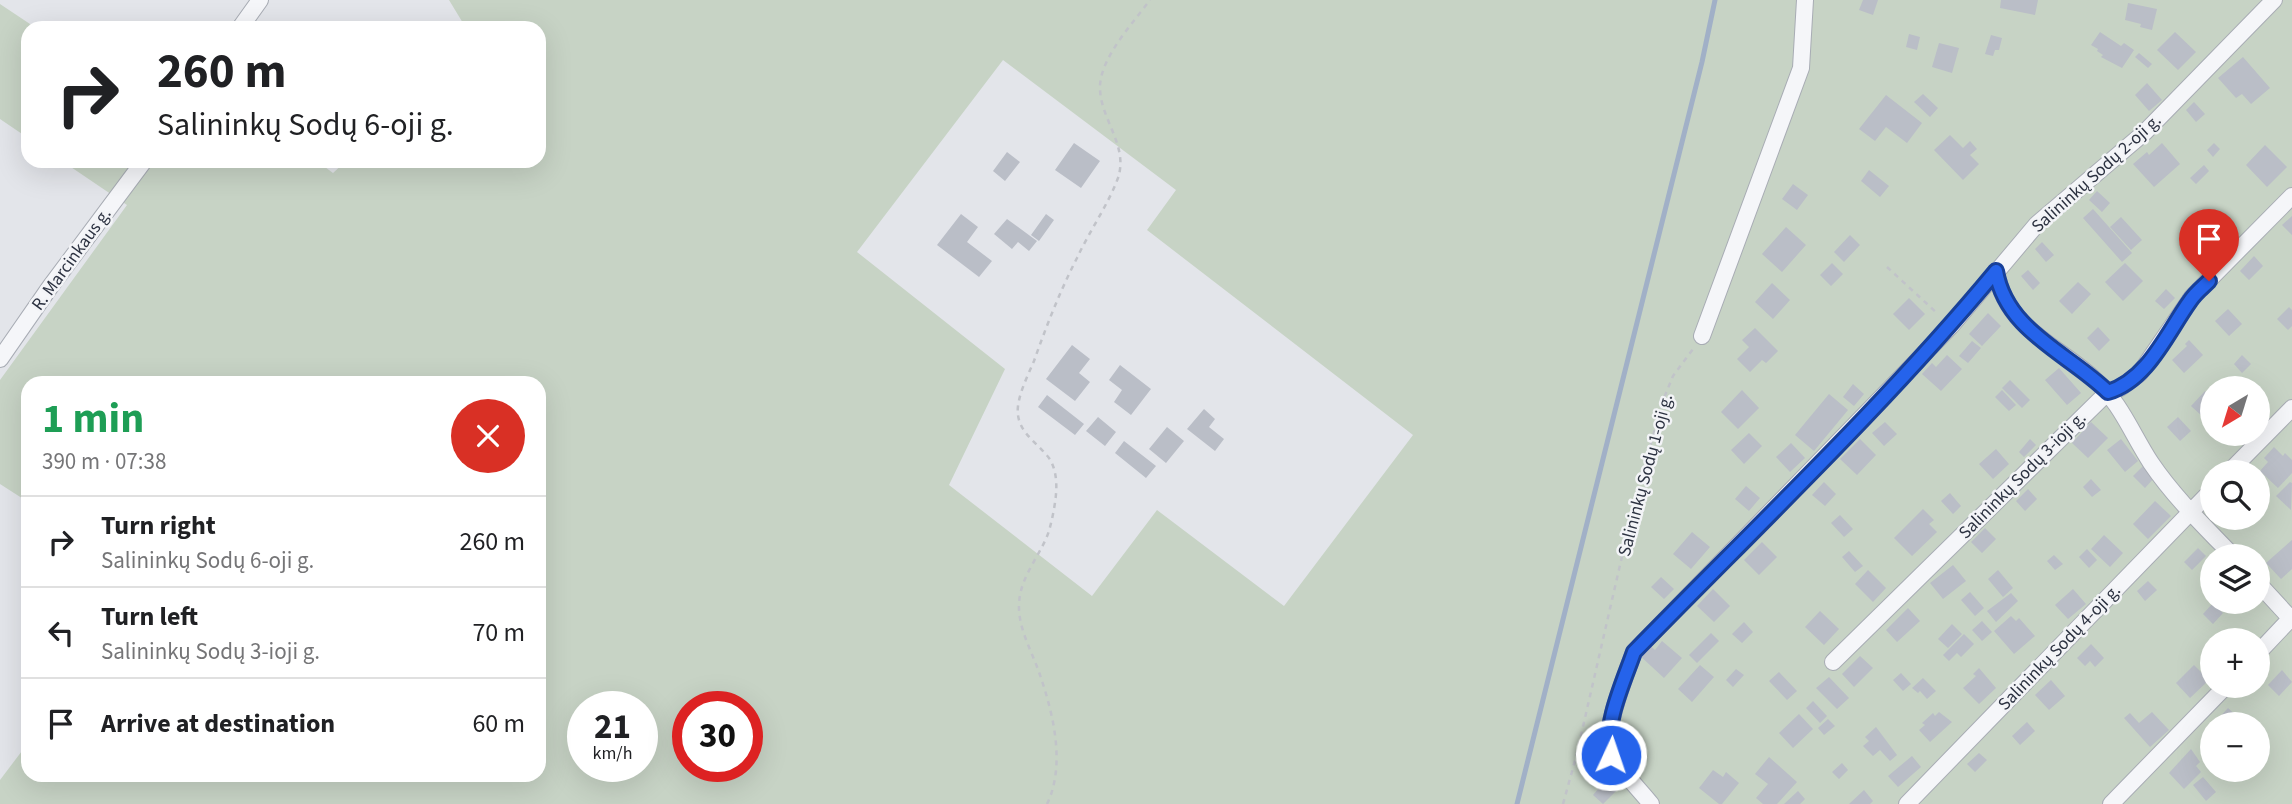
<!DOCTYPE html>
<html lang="en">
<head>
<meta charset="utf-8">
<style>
	:root { --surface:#fff; --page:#f6f6f6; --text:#202124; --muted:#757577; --line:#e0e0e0 }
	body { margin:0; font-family:"Source Sans 3",sans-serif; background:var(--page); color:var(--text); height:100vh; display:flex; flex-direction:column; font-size:26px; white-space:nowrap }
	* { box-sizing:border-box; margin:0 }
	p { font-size:23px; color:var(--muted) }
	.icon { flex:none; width:38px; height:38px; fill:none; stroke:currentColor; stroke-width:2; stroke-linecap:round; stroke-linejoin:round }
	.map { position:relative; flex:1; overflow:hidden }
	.panel { position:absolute; left:21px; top:376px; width:525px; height:406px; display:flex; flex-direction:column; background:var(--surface); border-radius:21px; box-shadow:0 7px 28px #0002 }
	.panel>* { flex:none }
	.banner { position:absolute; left:21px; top:21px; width:525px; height:147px; border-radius:21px; box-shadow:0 7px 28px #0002; background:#fff; color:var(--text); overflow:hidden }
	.needle { width:46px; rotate:218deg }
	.buttons { position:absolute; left:2200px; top:376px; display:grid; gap:14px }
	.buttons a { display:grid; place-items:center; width:70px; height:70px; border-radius:50%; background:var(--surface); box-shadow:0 7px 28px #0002; font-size:35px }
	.speed { position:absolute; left:567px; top:691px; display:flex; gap:14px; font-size:35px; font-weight:700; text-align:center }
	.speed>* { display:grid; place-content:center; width:91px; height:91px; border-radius:50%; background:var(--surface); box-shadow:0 7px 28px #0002; line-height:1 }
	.speed small { font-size:18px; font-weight:400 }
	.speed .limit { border:10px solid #d22; background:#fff; color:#111 }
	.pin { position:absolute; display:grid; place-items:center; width:60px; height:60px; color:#fff; margin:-72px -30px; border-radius:50% 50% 50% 0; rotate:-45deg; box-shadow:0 0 7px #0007 }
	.pin .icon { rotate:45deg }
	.me { position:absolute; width:77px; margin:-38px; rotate:3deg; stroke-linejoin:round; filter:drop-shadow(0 0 5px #0008) }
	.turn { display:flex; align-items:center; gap:24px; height:147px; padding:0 21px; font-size:32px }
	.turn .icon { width:91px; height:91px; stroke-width:2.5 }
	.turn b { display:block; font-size:49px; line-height:60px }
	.round { display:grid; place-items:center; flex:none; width:74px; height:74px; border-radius:37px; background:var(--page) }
	.summary { display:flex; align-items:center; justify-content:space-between; height:119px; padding:0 21px }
	h1 { font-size:42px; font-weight:700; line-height:52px; color:#1e9e55 }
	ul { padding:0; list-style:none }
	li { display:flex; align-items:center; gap:21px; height:91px; padding:0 21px; border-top:2px solid var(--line) }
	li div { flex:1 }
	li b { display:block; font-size:26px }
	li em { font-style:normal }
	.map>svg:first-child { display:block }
</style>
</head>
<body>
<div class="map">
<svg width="2292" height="804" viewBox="0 0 2292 804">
	<rect width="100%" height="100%" fill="#e3e5ea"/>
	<path fill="#c7d3c5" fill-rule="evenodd" d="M449 0H2292V804H0V780L28 743V775H539V383H28V502L0 484V380L127 205 62 161H317L333 173 346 161H539V28H466ZM1003 60 1176 190 1147 230 1413 435 1284 606 1157 510 1092 596 949 485 1005 369 857 252ZM2212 388H2258V434H2212ZM2212 472H2258V518H2212ZM2212 556H2258V602H2212ZM2212 640H2258V686H2212ZM583 707H642V766H583ZM688 707H747V766H688ZM2212 724H2258V770H2212Z
		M0 4 36 28H28V138L0 119Z"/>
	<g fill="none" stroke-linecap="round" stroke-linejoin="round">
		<path stroke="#a1b0c7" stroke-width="5" d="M1517 804 1702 62 1715 0"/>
	</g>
	<path fill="#babec7" d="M1863 0H1878L1873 15 1859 10Z
		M2001 0H2038L2035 15 2000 8Z
		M2128 3 2157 9 2152 30 2140 27 2141 24 2125 20Z
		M2100 32 2121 46 2124 43 2134 50 2122 68 2101 57 2103 55 2097 51 2098 49 2091 45Z
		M2175 32 2196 52 2178 70 2157 50Z
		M1909 34 1920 37 1917 50 1906 47Z
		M1991 35 2002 38 1999 50H1995L1993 56 1985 54Z
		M1939 43 1959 48 1952 73 1932 67Z
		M2139 53 2152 64 2148 68 2135 57Z
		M2243 57 2270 88 2251 104 2242 94 2236 98 2218 78Z
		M2147 83 2162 100 2149 111 2135 95Z
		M1923 94 1938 108 1930 117 1914 102Z
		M1886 95 1922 123 1907 143 1886 127 1875 141 1859 129Z
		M2194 102 2205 114 2196 122 2186 110Z
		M1950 135 1963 148 1970 141 1977 149 1970 155 1979 164 1963 180 1934 150Z
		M1074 143 1100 161 1081 188 1055 170Z
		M2162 143 2180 164 2154 187 2133 164 2147 152 2149 155Z
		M2214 143 2220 149 2213 157 2207 150Z
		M2265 145 2287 167 2267 187 2246 165Z
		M1007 152 1020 162 1005 181 993 171Z
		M2204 165 2209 171 2196 184 2190 178Z
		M1869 170 1889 186 1880 197 1861 181Z
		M1793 184 1808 195 1797 210 1782 199Z
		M2097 191 2110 203 2102 212 2089 200Z
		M2093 209 2132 253 2122 262 2083 218Z
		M961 214 978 227 967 242 992 261 979 277 937 245Z
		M1046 214 1054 220 1039 241 1031 235Z
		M2292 216V235L2282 225Z
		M2121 217 2142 240 2131 250 2110 227Z
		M1007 219 1037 241 1029 251 1018 242 1012 249 994 234Z
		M2218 224 2228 235 2212 250 2202 239Z
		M1786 227 1806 245 1782 272 1762 254Z
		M1850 235 1860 245 1844 262 1834 252Z
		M2042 242 2054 255 2046 262 2035 249Z
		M2254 256 2263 266 2249 280 2240 271Z
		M1832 263 1843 274 1831 286 1820 275Z
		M2125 263 2143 281 2123 301 2105 282Z
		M2028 270 2040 283 2033 290 2021 276Z
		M2078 282 2091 294 2072 314 2059 301Z
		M1772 283 1790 300 1773 319 1755 302Z
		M2166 289 2175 298 2164 309 2155 301Z
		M1909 298 1925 314 1909 330 1893 314Z
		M2289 307 2292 310V326L2288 330 2277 319Z
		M2228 309 2242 324 2229 336 2215 321Z
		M1988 313 2001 326 1982 346 1969 334Z
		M2098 327 2110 340 2099 351 2087 338Z
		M1755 328 1778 351 1766 363 1762 360 1750 372 1737 359 1749 347 1742 340Z
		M2189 340 2203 355 2184 373 2172 360 2187 346 2185 344Z
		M1972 341 1981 348 1968 363 1959 356Z
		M1072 345 1090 359 1079 373 1090 382 1075 401 1046 379Z
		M1947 355 1962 369 1941 391 1922 374 1932 363 1936 367Z
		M2242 355 2251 364 2242 373 2234 364Z
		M1120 365 1151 389 1131 415 1114 402 1122 390 1109 380Z
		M2059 368 2081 393 2067 405 2045 380Z
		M2010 380 2030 400 2022 408 2002 388Z
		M1853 384 1864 394 1854 406 1843 397Z
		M1742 390 1759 408 1738 429 1721 412Z
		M2002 390 2016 405 2009 411 1995 397Z
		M2205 391 2212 398V408L2203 417 2191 406Z
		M1829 394 1848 410 1814 451 1795 435Z
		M1047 395 1084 424 1075 435 1038 407Z
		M1204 409 1215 419 1209 427 1224 439 1215 451 1187 429Z
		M1098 417 1116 432 1105 446 1086 431Z
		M2178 417 2191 431 2180 441 2167 427Z
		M1885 422 1897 434 1884 446 1872 433Z
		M2091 422 2108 438 2088 458 2072 443Z
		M1167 427 1184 441 1166 463 1149 449Z
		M1749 433 1762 446 1744 464 1731 450Z
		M1860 439 1876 455 1857 475 1840 459Z
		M2030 439 2036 445 2024 457 2019 452Z
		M2121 439 2138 461 2125 472 2107 450Z
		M1124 441 1156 466 1146 478 1115 453Z
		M1791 443 1805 458 1790 472 1776 457Z
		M2274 447 2283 456 2285 453 2292 460V473L2278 488 2260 471 2268 462 2264 458Z
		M1996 449 2009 464 1993 479 1979 464Z
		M2143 466 2155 477 2145 488 2133 476Z
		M2091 479 2101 490 2092 497 2083 487Z
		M1824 482 1836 494 1825 506 1812 495Z
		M2290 482 2292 483 2291 510 2276 496Z
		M1746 486 1760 498 1749 511 1735 499Z
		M2028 489 2037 499 2025 511 2016 501Z
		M1950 493 1961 506 1953 514 1941 501Z
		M2155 501 2171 516 2148 539 2133 524Z
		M1923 509 1934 520 1929 524 1937 532 1912 556 1894 538Z
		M1840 515 1853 529 1844 537 1831 523Z
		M1985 528 1996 539 1982 553 1971 542Z
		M1692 532 1710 547 1691 569 1673 554Z
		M2104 535 2123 553 2110 567 2091 549Z
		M2292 540V569L2281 579 2266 563Z
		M1762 542 1777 557 1759 575 1744 560Z
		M2198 548 2206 556 2192 570 2184 562Z
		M2087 549 2097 560 2089 568 2079 557Z
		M1849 551 1863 566 1855 572 1842 557Z
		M2054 555 2063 564 2055 570 2047 561Z
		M1953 565 1966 581 1943 599 1930 583Z
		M1868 570 1886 588 1873 602 1855 584Z
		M1998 570 2013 588 2003 597 1988 579Z
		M1661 577 1674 589 1664 599 1651 587Z
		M2148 581 2157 590 2145 601 2137 591Z
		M1713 589 1730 606 1714 622 1697 606Z
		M2073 589 2086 604 2068 619 2055 605Z
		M1970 592 1984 608 1975 616 1961 600Z
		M2011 593 2018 601 1996 622 1987 611Z
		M2213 603 2223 613 2213 624 2203 614Z
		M1908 608 1920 621 1897 642 1886 630Z
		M1820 611 1839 629 1824 645 1805 627Z
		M2011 616 2016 621 2019 618 2035 636 2014 654 1994 631Z
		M1982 621 1992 632 1982 641 1972 630Z
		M1744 622 1753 632 1742 643 1732 634Z
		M1952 624 1962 634 1948 648 1938 639Z
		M1711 633 1719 641 1697 663 1689 655Z
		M1964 634 1974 644 1961 657 1957 653 1949 661 1943 655Z
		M1662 641 1682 658 1664 678 1638 654 1647 643 1655 650Z
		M2091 644 2104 658 2095 667 2090 661 2085 666 2077 658Z
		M1860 656 1873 668 1854 687 1842 674Z
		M1700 665 1714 677 1692 702 1678 689Z
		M2194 665 2209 680 2190 698 2176 683Z
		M1979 668 1996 688 1979 704 1963 688 1976 676 1973 674Z
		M1736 669 1744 675 1733 687 1726 680Z
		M2282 670 2292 682 2279 696 2268 685Z
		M1779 672 1797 691 1787 700 1769 681Z
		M1901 673 1911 684 1903 691 1893 680Z
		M1829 677 1849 698 1837 709 1816 688Z
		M1923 678 1936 691 1927 699 1920 691 1918 693 1912 688Z
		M2051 680 2065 696 2049 710 2035 695Z
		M1813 701 1827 716 1820 723 1806 708Z
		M2228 708 2240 719 2235 724H2220L2216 721Z
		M1939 712 1952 722 1930 742 1919 730 1925 725 1922 723 1933 713 1935 716Z
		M2152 712 2169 730 2150 747 2124 718 2130 713 2139 723Z
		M1799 714 1813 729 1793 748 1779 733Z
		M1828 719 1835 726 1824 735 1818 728Z
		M2027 722 2035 731 2020 745 2012 736Z
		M1876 727 1897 755 1890 761 1880 750 1873 756 1863 746 1869 741 1865 737Z
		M2191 749 2200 762 2196 766 2201 772 2184 789 2169 773Z
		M1979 753 1987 760 1975 772 1967 764Z
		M1912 756 1921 767 1898 787 1888 776Z
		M1769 757 1797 782 1777 804H1763L1756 798 1768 784 1755 774Z
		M1842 763 1848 770 1839 779 1832 772Z
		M1713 770 1723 777 1726 772 1739 783 1722 804H1719L1699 788Z
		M2203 777 2216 792 2206 801 2193 785Z
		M1605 781 1617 790 1603 804 1593 795Z
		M1864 790 1873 801 1870 804H1849Z
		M1798 791 1805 799 1800 804H1784Z"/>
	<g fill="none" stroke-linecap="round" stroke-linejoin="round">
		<defs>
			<path id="street" d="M240 28 260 0
				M1996 271C2006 329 2056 344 2094 379 2121 403 2132 434 2151 463 2174 497 2205 527 2233 556
				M1702 336 1801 68 1805 0
				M0 359 50 287 144 161
				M2229 472 2292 408
				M2258 583 2292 620
				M2258 653 2292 617
				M1833 662 2108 392 2120 388 2140 373 2192 297 2292 196
				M1651 804C1641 791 1616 766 1610 752 1602 732 1626 674 1634 652L1951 326 2037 224 2145 132 2274 0
				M1907 804 2212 490
				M2111 804 2226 686"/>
		</defs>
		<use href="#street" stroke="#a8acb4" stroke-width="18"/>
		<path stroke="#c1c3c9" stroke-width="2.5" stroke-dasharray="5 5" stroke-linecap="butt" d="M1887 267 1938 314
			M1047 804C1066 765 1053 713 1040 675 1032 651 1018 629 1019 604 1020 576 1041 555 1049 531 1052 520 1055 506 1056 494 1057 483 1056 468 1049 458 1036 441 1015 431 1018 406 1020 391 1028 375 1034 361 1046 327 1060 291 1077 258 1089 232 1108 205 1118 178 1129 145 1099 118 1100 86 1101 57 1133 23 1150 0
			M1563 804 1576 757 1637 491 1664 398 1673 376 1693 349"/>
		<use href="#street" stroke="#f5f6f9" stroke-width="16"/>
	</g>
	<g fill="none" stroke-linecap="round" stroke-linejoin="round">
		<defs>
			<path id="route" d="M1611 755C1603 725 1624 681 1634 652 1756 527 1884 406 1996 271 2006 331 2068 353 2108 392 2148 380 2167 333 2190 301 2195 293 2203 287 2209 281"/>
		</defs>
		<use href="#route" stroke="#184099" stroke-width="18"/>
		<use href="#route" stroke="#2563eb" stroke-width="12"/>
	</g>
	<g text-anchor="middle" stroke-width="5" stroke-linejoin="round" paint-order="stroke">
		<g font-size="18" fill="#2c3241" stroke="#f3f4f7">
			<text transform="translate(2096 173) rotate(-42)" y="6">Salininkų Sodų 2-oji g.</text>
			<text transform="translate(71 259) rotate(-54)" y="6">R. Marcinkaus g.</text>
			<text transform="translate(1645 475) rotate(-75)" y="6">Salininkų Sodų 1-oji g.</text>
			<text transform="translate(2022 475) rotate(-45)" y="6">Salininkų Sodų 3-ioji g.</text>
			<text transform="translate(2059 647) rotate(-46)" y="6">Salininkų Sodų 4-oji g.</text>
		</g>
	</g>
</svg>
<div class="buttons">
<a><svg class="needle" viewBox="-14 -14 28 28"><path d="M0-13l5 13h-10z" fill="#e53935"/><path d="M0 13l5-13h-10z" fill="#757577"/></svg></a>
<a><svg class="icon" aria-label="search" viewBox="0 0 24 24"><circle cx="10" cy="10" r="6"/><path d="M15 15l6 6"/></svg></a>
<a><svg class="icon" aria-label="layers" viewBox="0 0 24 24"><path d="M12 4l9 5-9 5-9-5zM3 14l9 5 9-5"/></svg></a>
<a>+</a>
<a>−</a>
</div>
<div class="speed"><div>21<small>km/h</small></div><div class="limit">30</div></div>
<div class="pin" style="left:2209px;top:281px;background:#d93025"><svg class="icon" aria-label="arrive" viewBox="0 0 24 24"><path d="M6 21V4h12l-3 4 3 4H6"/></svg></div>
<svg class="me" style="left:1611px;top:755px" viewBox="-20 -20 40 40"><circle r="17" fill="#2563eb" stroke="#fff" stroke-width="3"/><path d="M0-11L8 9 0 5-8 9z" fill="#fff"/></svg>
<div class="banner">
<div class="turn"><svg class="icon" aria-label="right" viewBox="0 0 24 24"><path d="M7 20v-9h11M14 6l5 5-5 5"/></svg><div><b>260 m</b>Salininkų Sodų 6-oji g.</div></div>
</div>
<section class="panel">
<div class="summary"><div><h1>1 min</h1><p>390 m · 07:38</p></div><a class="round" style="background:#d93025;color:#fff"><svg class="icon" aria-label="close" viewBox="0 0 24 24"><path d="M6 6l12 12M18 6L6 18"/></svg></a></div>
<ul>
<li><svg class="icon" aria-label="right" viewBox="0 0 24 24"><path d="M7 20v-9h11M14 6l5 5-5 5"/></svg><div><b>Turn right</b><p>Salininkų Sodų 6-oji g.</p></div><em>260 m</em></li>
<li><svg class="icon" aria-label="left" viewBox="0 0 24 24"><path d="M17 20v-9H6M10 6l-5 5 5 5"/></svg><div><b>Turn left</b><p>Salininkų Sodų 3-ioji g.</p></div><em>70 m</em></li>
<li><svg class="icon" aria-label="arrive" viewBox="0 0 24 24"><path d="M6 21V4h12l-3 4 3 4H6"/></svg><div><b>Arrive at destination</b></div><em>60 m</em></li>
</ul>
</section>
</div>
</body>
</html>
